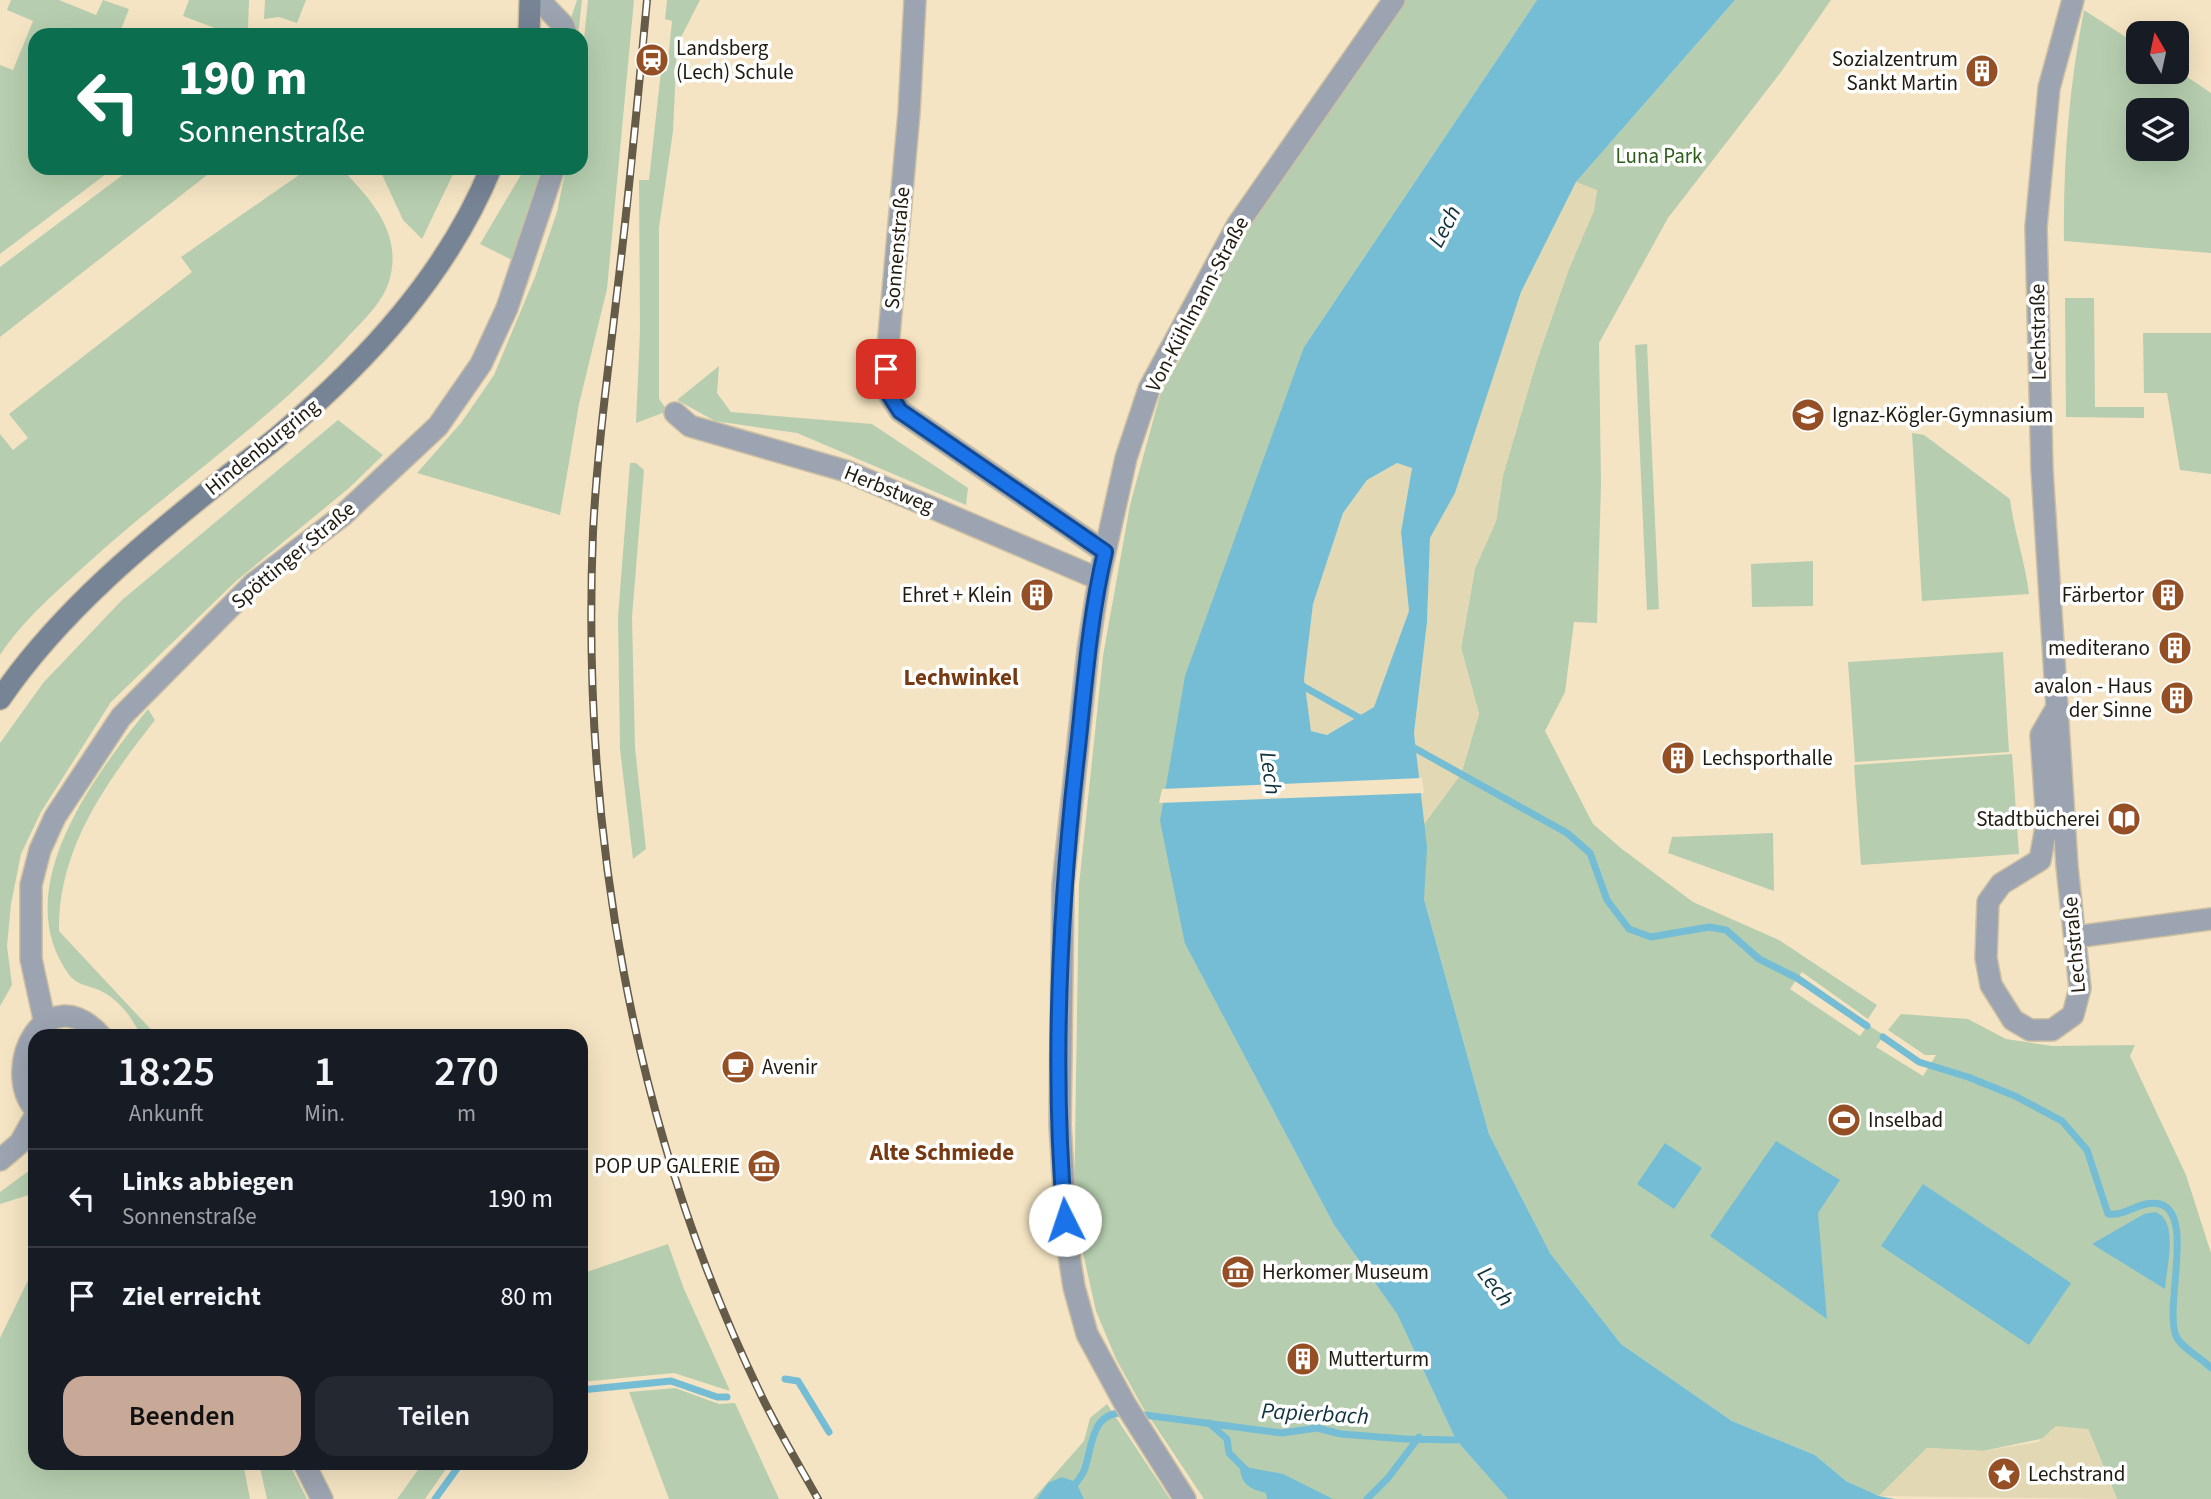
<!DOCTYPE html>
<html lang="de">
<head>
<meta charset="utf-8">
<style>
	:root { --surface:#171b24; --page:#242831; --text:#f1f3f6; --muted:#9ea1a6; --line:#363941; --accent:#c8a998 }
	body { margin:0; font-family:"Source Sans 3",sans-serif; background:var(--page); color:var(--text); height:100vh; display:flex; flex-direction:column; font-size:26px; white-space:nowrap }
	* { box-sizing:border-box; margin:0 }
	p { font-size:23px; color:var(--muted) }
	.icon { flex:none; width:38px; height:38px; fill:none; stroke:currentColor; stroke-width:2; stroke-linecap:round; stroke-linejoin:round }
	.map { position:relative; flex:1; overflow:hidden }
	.sheet { position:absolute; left:28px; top:1029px; width:560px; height:441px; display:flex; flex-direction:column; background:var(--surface); border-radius:21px; box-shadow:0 7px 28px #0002 }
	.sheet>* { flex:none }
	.banner { position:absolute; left:28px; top:28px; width:560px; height:147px; border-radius:21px; box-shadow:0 7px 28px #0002; background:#0b6e4f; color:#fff; overflow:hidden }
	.needle { width:46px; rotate:351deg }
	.controls { position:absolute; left:2126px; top:21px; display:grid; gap:14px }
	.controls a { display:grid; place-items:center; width:63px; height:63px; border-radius:14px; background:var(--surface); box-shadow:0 7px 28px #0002; font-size:35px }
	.pin { position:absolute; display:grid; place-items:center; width:60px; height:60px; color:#fff; margin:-30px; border-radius:14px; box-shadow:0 4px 10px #0006 }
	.me { position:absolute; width:77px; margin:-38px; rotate:356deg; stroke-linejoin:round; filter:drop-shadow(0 0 5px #0008) }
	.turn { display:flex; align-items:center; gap:24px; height:147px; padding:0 35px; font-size:32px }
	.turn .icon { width:91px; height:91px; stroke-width:2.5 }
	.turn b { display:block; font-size:49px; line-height:60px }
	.eta { display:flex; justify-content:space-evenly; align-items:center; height:119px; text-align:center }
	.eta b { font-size:42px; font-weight:600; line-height:49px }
	.primary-button { display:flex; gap:14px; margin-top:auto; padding:14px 35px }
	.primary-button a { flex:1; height:80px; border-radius:21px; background:var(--accent); color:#111; font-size:28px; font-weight:600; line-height:80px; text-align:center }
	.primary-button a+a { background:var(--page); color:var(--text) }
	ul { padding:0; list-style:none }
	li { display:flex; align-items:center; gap:21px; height:98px; padding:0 35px; border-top:2px solid var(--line) }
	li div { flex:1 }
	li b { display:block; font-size:26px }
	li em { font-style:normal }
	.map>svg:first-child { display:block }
</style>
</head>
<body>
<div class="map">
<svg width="2211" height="1499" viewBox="0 0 2211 1499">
	<rect width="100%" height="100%" fill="#f4e4c3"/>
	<path fill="#b6ceaf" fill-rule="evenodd" d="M11 0H59L96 15 103 0 129 9 119 35H35V168H114L0 254V65L13 70 33 21 7 10Z
		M189 0H249L248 28 240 35H233L183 16Z
		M265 0H306L297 23 279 17 264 19Z
		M577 0H582L578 35H574L569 24Z
		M588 0H634L607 289 579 404 560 515 417 473 461 423 494 375 535 277 557 212 566 168H581V67Z
		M667 0H700L677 45 673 131 659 228V399L668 411 636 423 640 331 639 180H649L661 71H667L672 21 665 19Z
		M1405 0H1537L1304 347 1185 944 1334 1225 1397 1314 1456 1440 1508 1499H1204L1142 1406 1116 1359 1096 1311 1074 1213 1079 885 1103 656 1130 505 1160 395 1207 310 1239 235Z
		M1735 0H1831L1781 72 1668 218 1599 343 1601 484 1597 623 1574 622 1565 692 1545 731 1593 824 1622 849 1693 902 1779 940 1877 1005 1868 1019 1802 972 1790 989 1860 1036 1868 1025 1884 1035 1876 1047 1923 1076 1936 1055H1925L1888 1030 1901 1014 1968 1019 2006 1039 2052 1046 2135 1045 2130 1056 2186 1175 2211 1253V1499H2117L2088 1429 1983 1451 1927 1448 1879 1496 1846 1481 1815 1455 1732 1421 1621 1344 1550 1253 1489 1134 1424 899V824L1461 774 1479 714 1461 648 1475 568 1496 521 1503 475 1536 363 1568 271 1593 211 1597 191 1576 182Z
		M2084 10 2138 45V72L2177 70 2211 93V253L2064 241C2063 162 2069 87 2084 10ZM2138 110H2177V149H2138Z
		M494 29 493 35H435L438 34Z
		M132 168H216L0 337V267Z
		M309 168H341C370 199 402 231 390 278 384 303 361 322 344 341 269 422 170 488 88 563 57 591 23 620 0 655V434L13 450 28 438 9 414 192 272 181 257Z
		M379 168H456L422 239 403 220Z
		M525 168H542L512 260 480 244Z
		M2065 298H2094L2095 407H2144V418L2066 417Z
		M2143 333H2211V474L2180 470 2167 393H2144Z
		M1647 344 1659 609 1647 610 1635 345Z
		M719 366 717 393 731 412 872 424 968 488 966 505 797 433 715 421 677 400Z
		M338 420 383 455 349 488 235 582 111 702 41 812 21 854 11 904 7 946 12 985 0 1006V743L43 683 122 600Z
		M1912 433 1924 435 2010 499C2014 532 2025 560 2029 594L1922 601Z
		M630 463H636L644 470 632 617 635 748 646 849 633 859 620 749 618 617Z
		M1813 561V606L1752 607 1751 564Z
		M2003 652 2009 752 1855 762 1848 662Z
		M148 709 155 720C106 783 58 848 59 931L157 1036H141C133 1019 120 1001 103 992 93 986 78 986 70 976 6 891 94 776 148 709Z
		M2012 754 2019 854 1861 865 1854 765Z
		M1773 833 1774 891 1668 853 1672 837Z
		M30 1170H35V1193L0 1204V1192Z
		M668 1244 684 1289 730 1391 674 1373 581 1382V1274Z
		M35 1266V1463H243L250 1499H0V1338Z
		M675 1388 719 1404 735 1403 779 1499H669L629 1392Z
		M1107 1404 1170 1499H1033L1084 1441 1090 1418Z
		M259 1463H289L307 1499H267Z
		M423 1463H450L425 1499H397Z"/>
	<path fill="#e2d8b4" d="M1576 182 1597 190 1594 211 1568 271 1536 363 1503 475 1496 521 1475 568 1461 648 1479 714 1461 774 1424 824 1414 733 1427 622 1430 538 1455 493 1521 292Z
		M1397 463 1412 467 1401 532 1409 611 1374 707 1327 735 1311 731 1303 679 1313 604 1343 513 1367 480Z
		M2056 1426 2088 1429 2117 1499 1879 1496 1927 1448 1983 1451 2038 1442Z"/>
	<path fill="#75bdd5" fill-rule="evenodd" d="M1537 0H1735L1576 182 1521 292 1455 493 1430 538 1427 622 1414 733 1427 847 1424 899 1489 1134 1550 1253 1621 1344 1732 1421 1815 1455 1846 1481 1879 1496 1895 1499H1508L1456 1440 1397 1314 1334 1225 1185 944 1160 821 1185 676 1304 347ZM1397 463 1412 468 1401 532 1409 611 1374 707 1327 735 1311 731 1304 679 1313 604 1343 513 1367 480Z
		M1776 1141 1840 1180 1818 1213 1827 1319 1710 1236Z
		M1665 1143 1702 1168 1674 1209 1637 1184Z
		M1923 1184 2071 1283 2029 1345 1881 1246Z
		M2155 1212C2180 1220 2166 1269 2165 1289L2092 1244 2144 1214Z
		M1240 1466 1283 1474 1333 1499H1267L1266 1493C1250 1489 1240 1484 1240 1466Z
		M1062 1477 1076 1482 1084 1499H1037L1048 1483Z"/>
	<path fill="#f4e4c3" d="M1422 778 1424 793 1159 803 1162 789Z"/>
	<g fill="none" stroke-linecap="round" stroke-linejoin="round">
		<path stroke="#75bdd5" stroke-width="7" d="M1299 684 1365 721
			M1409 745 1567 833 1590 853 1607 900 1629 929 1651 937 1709 927 1726 930 1759 959 1797 978 1867 1026
			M1883 1037 1919 1062 1968 1077 2015 1096 2062 1121 2087 1150 2108 1214C2126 1217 2141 1199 2160 1204 2195 1214 2164 1306 2176 1336 2182 1349 2201 1357 2211 1368
			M785 1379 798 1381 829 1432
			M581 1390 671 1381 717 1397H727
			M1137 1414 1282 1433 1317 1428 1341 1434 1405 1439 1456 1440 1464 1436
			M1209 1423 1227 1439 1229 1453 1248 1472
			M435 1499 461 1463
			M1063 1499C1070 1490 1079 1481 1084 1471 1093 1447 1090 1411 1125 1413
			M1367 1499 1388 1478 1419 1437"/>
		<defs>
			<path id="minor" d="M539 0 563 25 567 35
				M915 0 909 113 886 369 889 394 900 411 1105 552
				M675 413 690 426 846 471 1099 579
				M2056 709 2041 735 2047 822 2040 860 2001 884 1988 902 1986 958 1991 985 2013 1020 2030 1030H2052L2073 1015 2080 988 2067 866 2042 470 2036 227 2049 88 2073 0
				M2075 937 2211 919
				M44 1019 31 959V885L40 850 55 817 121 717 254 583 342 516 438 426 481 364 507 308 554 168
				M35 1109C0 1067 46 976 101 1036
				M0 1160 20 1143 35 1116
				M304 1463 322 1499
				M1185 1499 1125 1404 1087 1334 1074 1287 1067 1242 1060 1125 1063 885 1088 650 1099 579 1126 458 1149 389 1238 224 1394 0"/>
			<path id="secondary" d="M529 35 530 0
				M0 699C60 611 147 540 230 474 246 461 264 449 280 435 367 361 447 275 491 168"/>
		</defs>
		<use href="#minor" stroke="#cec0a3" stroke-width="24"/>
		<use href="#secondary" stroke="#cec0a3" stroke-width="24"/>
		<use href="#minor" stroke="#9ba4b0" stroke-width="21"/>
		<use href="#secondary" stroke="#778496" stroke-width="21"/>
		<defs>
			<path id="rail" d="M647 0C638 98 629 195 617 293 608 372 597 452 593 532 581 828 632 1129 762 1397 779 1432 799 1465 818 1499"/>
		</defs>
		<use href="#rail" stroke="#655b49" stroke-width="8"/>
		<use href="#rail" stroke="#fff" stroke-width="5" stroke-dasharray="16" stroke-linecap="butt"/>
	</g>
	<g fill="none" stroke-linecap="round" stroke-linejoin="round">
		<defs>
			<path id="route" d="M886 369 889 394 900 411 1105 552C1090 616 1085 682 1078 747 1060 903 1051 1063 1065 1220"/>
		</defs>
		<use href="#route" stroke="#114b97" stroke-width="18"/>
		<use href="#route" stroke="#1a73e8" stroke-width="12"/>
	</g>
	<defs>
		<symbol id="station-disc" viewBox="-11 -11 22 22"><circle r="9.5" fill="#954f25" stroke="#fff"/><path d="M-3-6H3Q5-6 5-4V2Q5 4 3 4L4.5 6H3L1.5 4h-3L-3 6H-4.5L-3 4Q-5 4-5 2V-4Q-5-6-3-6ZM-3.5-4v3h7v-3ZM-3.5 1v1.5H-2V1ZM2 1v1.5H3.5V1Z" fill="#fff"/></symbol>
		<symbol id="building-disc" viewBox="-11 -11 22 22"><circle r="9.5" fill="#954f25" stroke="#fff"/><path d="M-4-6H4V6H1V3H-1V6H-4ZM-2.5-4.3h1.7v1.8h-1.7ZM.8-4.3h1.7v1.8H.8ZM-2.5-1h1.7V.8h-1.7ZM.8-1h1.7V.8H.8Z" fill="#fff"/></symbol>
		<symbol id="school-disc" viewBox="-11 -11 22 22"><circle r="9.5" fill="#954f25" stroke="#fff"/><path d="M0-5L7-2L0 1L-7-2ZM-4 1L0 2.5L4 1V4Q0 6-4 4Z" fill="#fff"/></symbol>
		<symbol id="library-disc" viewBox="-11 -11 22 22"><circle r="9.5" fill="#954f25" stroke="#fff"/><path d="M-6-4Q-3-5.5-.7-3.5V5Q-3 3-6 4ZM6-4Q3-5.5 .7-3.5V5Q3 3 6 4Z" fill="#fff"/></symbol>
		<symbol id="cafe-disc" viewBox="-11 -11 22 22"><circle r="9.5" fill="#954f25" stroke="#fff"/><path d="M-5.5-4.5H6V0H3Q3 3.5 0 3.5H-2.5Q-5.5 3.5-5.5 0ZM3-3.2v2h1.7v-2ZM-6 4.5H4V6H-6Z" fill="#fff"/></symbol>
		<symbol id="stadium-disc" viewBox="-11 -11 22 22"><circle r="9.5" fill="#954f25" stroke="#fff"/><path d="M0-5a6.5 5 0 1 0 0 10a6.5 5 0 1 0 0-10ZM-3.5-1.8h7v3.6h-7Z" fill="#fff"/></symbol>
		<symbol id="museum-disc" viewBox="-11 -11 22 22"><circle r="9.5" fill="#954f25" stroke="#fff"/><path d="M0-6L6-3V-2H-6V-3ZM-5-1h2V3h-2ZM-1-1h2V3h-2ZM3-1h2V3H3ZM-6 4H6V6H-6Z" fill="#fff"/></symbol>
		<symbol id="sight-disc" viewBox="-11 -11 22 22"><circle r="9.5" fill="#954f25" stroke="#fff"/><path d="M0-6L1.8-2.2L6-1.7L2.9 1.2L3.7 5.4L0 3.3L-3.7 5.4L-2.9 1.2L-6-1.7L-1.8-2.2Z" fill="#fff"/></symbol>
	</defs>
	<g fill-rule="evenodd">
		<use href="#station-disc" x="633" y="41" width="38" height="38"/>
		<use href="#building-disc" x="1963" y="52" width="38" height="38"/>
		<use href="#school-disc" x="1789" y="396" width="38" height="38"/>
		<use href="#building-disc" x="1018" y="576" width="38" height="38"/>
		<use href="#building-disc" x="2149" y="576" width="38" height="38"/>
		<use href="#building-disc" x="2156" y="629" width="38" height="38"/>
		<use href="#building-disc" x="2158" y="679" width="38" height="38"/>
		<use href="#building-disc" x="1659" y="739" width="38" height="38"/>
		<use href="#library-disc" x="2105" y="800" width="38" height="38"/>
		<use href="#cafe-disc" x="719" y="1048" width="38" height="38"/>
		<use href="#stadium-disc" x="1825" y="1101" width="38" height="38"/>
		<use href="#museum-disc" x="745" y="1147" width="38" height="38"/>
		<use href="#museum-disc" x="1219" y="1253" width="38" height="38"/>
		<use href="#building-disc" x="1284" y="1340" width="38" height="38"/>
		<use href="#sight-disc" x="1985" y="1455" width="38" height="38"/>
	</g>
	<g text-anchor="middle" stroke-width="7" stroke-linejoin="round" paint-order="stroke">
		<g font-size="21" fill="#201a0f" stroke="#fff" text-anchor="start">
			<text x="676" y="55">Landsberg<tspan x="676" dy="24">(Lech) Schule</tspan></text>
			<text x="1958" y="66" text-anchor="end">Sozialzentrum<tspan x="1958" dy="24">Sankt Martin</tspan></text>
			<text x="1832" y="422">Ignaz-Kögler-Gymnasium</text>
			<text x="1012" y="602" text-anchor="end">Ehret + Klein</text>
			<text x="2144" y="602" text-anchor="end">Färbertor</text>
			<text x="2150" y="655" text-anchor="end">mediterano</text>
			<text x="2152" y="693" text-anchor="end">avalon - Haus<tspan x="2152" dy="24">der Sinne</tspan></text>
			<text x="1702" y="765">Lechsporthalle</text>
			<text x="2100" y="826" text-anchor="end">Stadtbücherei</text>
			<text x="762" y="1074">Avenir</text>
			<text x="1868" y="1127">Inselbad</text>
			<text x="740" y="1173" text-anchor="end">POP UP GALERIE</text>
			<text x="1262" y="1279">Herkomer Museum</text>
			<text x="1328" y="1366">Mutterturm</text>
			<text x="2028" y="1481">Lechstrand</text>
		</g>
		<g font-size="21" fill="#2d5d1b" stroke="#fff">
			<text x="1659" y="163">Luna Park</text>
		</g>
		<g font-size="21" fill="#201a0f" stroke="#fff">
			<text transform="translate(897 248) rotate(-85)" y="7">Sonnenstraße</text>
			<text transform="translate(1197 304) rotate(-62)" y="7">Von-Kühlmann-Straße</text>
			<text transform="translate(2038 332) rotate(-91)" y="7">Lechstraße</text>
			<text transform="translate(262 447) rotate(-39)" y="7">Hindenburgring</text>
			<text transform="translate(889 489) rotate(22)" y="7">Herbstweg</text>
			<text transform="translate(293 555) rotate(-40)" y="7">Spöttinger Straße</text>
			<text transform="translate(2074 945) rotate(-95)" y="7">Lechstraße</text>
		</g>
		<g font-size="23" font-style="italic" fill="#10333e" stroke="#fff">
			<text transform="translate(1444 226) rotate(-62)" y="8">Lech</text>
			<text transform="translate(1271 773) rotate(82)" y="8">Lech</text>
			<text transform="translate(1496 1286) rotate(53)" y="8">Lech</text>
			<text transform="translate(1315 1413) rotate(3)" y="8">Papierbach</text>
		</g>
		<g font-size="23" font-weight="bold" fill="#773911" stroke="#fff">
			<text x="961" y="685">Lechwinkel</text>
			<text x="942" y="1160">Alte Schmiede</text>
		</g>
	</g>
</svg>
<div class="controls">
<a><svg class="needle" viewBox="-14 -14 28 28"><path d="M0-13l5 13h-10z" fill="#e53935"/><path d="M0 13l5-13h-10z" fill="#9ea1a6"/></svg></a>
<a><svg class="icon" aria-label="layers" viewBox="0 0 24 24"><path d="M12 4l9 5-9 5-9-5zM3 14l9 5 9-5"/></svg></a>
</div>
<div class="pin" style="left:886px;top:369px;background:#d93025"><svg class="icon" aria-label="arrive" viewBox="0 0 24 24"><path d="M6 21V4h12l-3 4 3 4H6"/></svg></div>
<svg class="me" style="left:1065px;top:1220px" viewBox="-20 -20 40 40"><circle r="19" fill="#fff"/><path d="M0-13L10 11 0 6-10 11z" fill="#1a73e8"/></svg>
<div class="banner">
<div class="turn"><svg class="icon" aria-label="left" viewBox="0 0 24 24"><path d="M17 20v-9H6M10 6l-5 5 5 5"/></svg><div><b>190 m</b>Sonnenstraße</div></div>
</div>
<section class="sheet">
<div class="eta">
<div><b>18:25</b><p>Ankunft</p></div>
<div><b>1</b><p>Min.</p></div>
<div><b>270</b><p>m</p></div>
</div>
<ul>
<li><svg class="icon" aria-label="left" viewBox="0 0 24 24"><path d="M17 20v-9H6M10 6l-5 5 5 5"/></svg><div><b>Links abbiegen</b><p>Sonnenstraße</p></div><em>190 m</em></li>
<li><svg class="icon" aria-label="arrive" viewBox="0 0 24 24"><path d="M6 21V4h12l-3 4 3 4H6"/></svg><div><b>Ziel erreicht</b></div><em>80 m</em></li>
</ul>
<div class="primary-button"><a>Beenden</a><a>Teilen</a></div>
</section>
</div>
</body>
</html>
